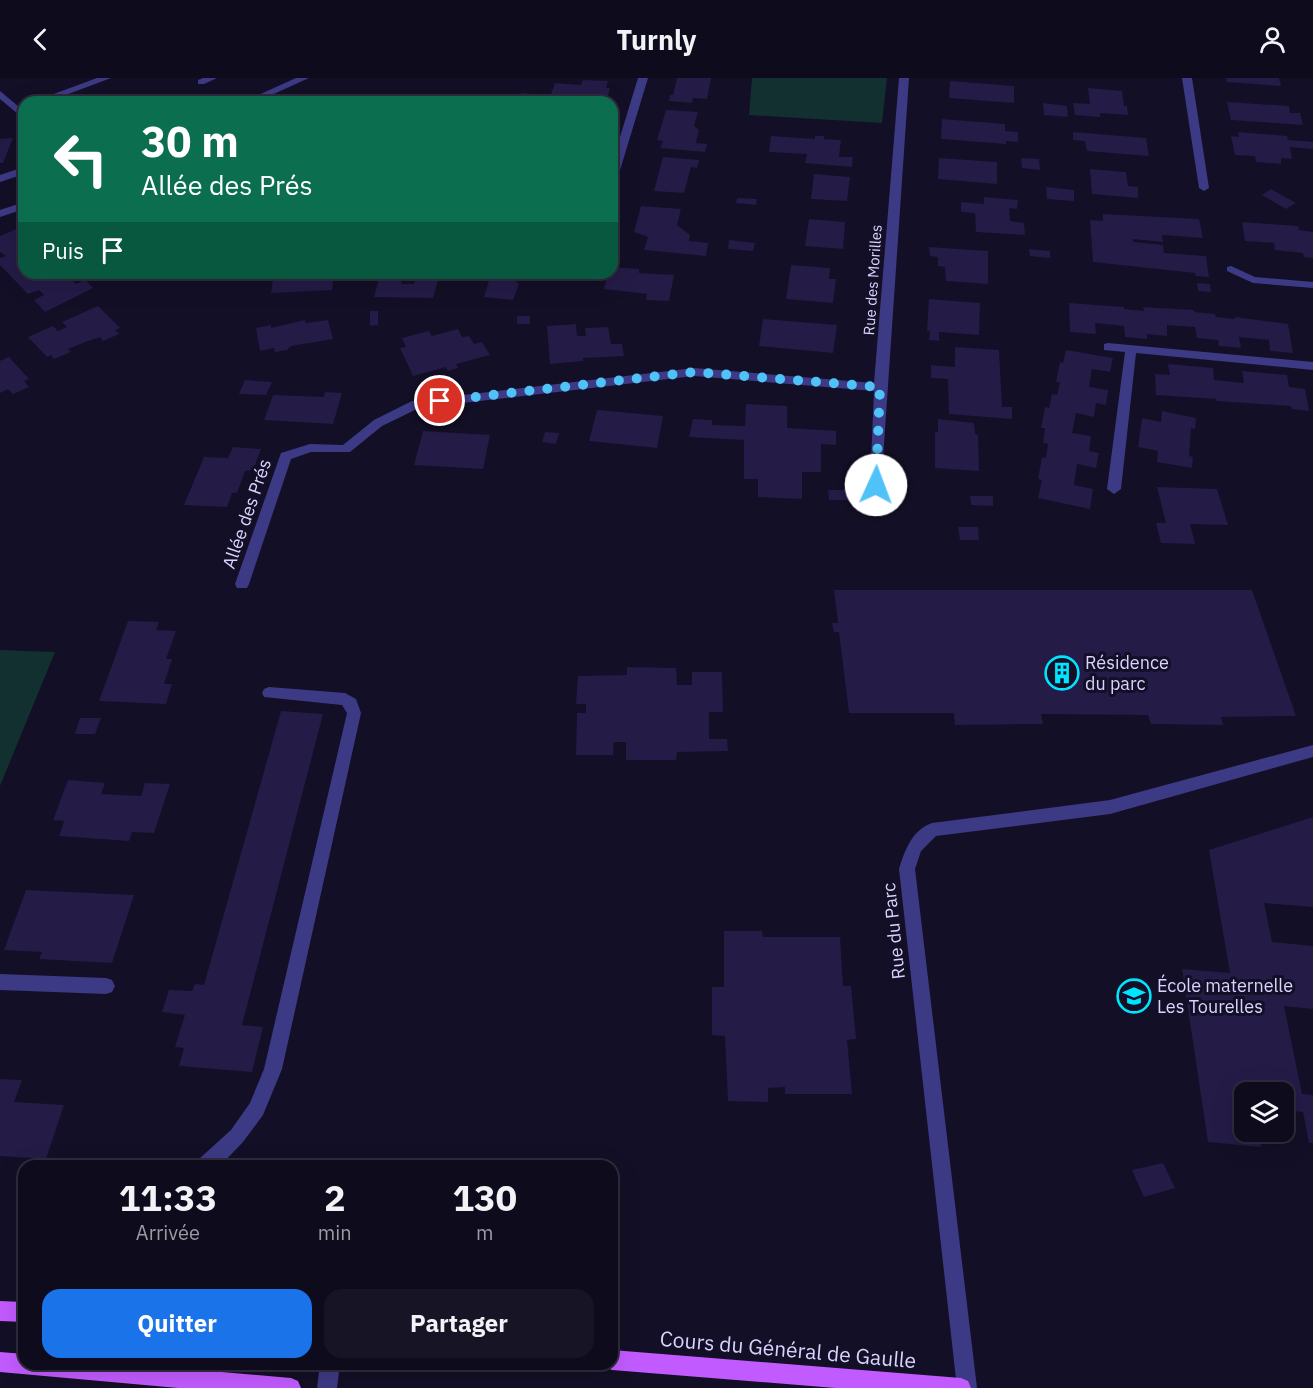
<!DOCTYPE html>
<html lang="fr">
<head>
<meta charset="utf-8">
<style>
	:root { --surface:#0e0b1c; --page:#171425; --text:#f1f3f6; --muted:#9b9ba3; --line:#2e2b3b; --accent:#1a73e8 }
	body { margin:0; font-family:"IBM Plex Sans",sans-serif; background:var(--page); color:var(--text); height:100vh; display:flex; flex-direction:column; font-size:22px; white-space:nowrap }
	* { box-sizing:border-box; margin:0 }
	p { font-size:20px; color:var(--muted) }
	.icon { flex:none; width:33px; height:33px; fill:none; stroke:currentColor; stroke-width:2; stroke-linecap:round; stroke-linejoin:round }
	.map { position:relative; flex:1; overflow:hidden }
	.panel { position:absolute; left:18px; top:1082px; width:600px; height:210px; display:flex; flex-direction:column; background:var(--surface); border-radius:18px; box-shadow:0 6px 24px #0002,0 0 0 2px var(--line) }
	.panel>* { flex:none }
	.hud { position:absolute; left:18px; top:18px; width:600px; height:183px; border-radius:18px; box-shadow:0 6px 24px #0002,0 0 0 2px var(--line); background:#0b6e4f; color:#fff; overflow:hidden }
	.tools { position:absolute; left:1234px; top:1004px; display:grid; gap:12px }
	.tools a { display:grid; place-items:center; width:60px; height:60px; border-radius:12px; background:var(--surface); box-shadow:0 6px 24px #0002,0 0 0 2px var(--line); font-size:30px }
	.pin { position:absolute; display:grid; place-items:center; width:51px; height:51px; color:#fff; margin:-26px; border:3px solid #fff; border-radius:50%; box-shadow:0 2px 6px #0007 }
	.me { position:absolute; width:66px; margin:-33px; rotate:2deg; stroke-linejoin:round; filter:drop-shadow(0 0 4px #0008) }
	.turn { display:flex; align-items:center; gap:21px; height:126px; padding:0 24px; font-size:27px }
	.turn .icon { width:78px; height:78px; stroke-width:2.5 }
	.turn b { display:block; font-size:42px; line-height:51px }
	.then { display:flex; align-items:center; height:57px; padding:0 24px; background:#0003; gap:12px; font-size:22px }
	.eta { display:flex; justify-content:space-evenly; align-items:center; height:102px; text-align:center }
	.eta b { font-size:36px; font-weight:700; line-height:42px }
	.cta { display:flex; gap:12px; margin-top:auto; padding:12px 24px }
	.cta a { flex:1; height:69px; border-radius:18px; background:var(--accent); color:#fff; font-size:24px; font-weight:700; line-height:69px; text-align:center }
	.cta a+a { background:var(--page); color:var(--text) }
	header { display:flex; justify-content:space-between; align-items:center; height:78px; padding:0 24px; background:var(--surface); font-size:27px; font-weight:700 }
	.map>svg:first-child { display:block }
</style>
</head>
<body>
<header><svg class="icon" aria-label="back" viewBox="0 0 24 24"><path d="M15 5l-7 7 7 7"/></svg>Turnly<svg class="icon" aria-label="person" viewBox="0 0 24 24"><circle cx="12" cy="8" r="4"/><path d="M4 21q1-7 8-7t8 7"/></svg></header>
<div class="map">
<svg width="1313" height="1310" viewBox="0 0 1313 1310">
	<rect width="100%" height="100%" fill="#130f26"/>
	<path fill="#12302f" d="M752 0H887L882 45 749 37Z
		M0 572 55 574 0 708Z"/>
	<path fill="#241b47" d="M677 0H711L707 21 693 20 692 25 669 23 670 17H673Z
		M1226 0H1279L1281 8 1227 4Z
		M583 2 608 3 606 10H610L608 18H605L603 24H577V21L550 19 555 5 581 7Z
		M950 3 1014 8V25L949 20Z
		M1088 10 1122 13 1124 28H1127L1128 37 1100 35V39L1075 37 1073 25 1090 26Z
		M522 15 534 16 530 24 518 23Z
		M1227 24 1289 28 1290 35H1300L1303 47 1231 42Z
		M1043 25 1067 28 1068 39 1044 37Z
		M666 32 698 34 694 48 699 52 696 65 707 66 705 74 660 70 663 63 657 62Z
		M942 41 1005 46V53L1018 54V64L1006 63V66L941 61Z
		M1073 54 1146 60 1149 78 1087 73 1085 63 1073 62Z
		M1238 54 1287 58 1288 62 1313 64V71L1290 69 1292 81 1281 80V86L1256 84 1255 78 1235 77 1231 58 1239 59Z
		M771 58 815 61V58H824V61L841 62 839 79H853L852 89 805 85 807 76 769 74Z
		M13 60 3 85H0V61Z
		M663 79 699 82 697 90 691 89 684 115 654 113Z
		M939 80 997 84V106L938 101Z
		M1021 80 1039 81 1040 92 1022 90Z
		M1090 91 1126 94 1128 108 1138 109V120L1092 116Z
		M814 96 850 99 847 123 811 121Z
		M1046 109 1074 112V123L1047 121Z
		M1271 111 1296 125 1286 131 1262 117Z
		M984 119 1018 122 1017 131 1009 130 1010 143 1024 145 1025 157 976 154 975 135 961 134V124L984 126Z
		M737 120 757 121 756 127 736 125Z
		M641 128 681 131 677 147 690 157 689 163 708 165 706 178 644 172 648 159 634 154Z
		M1103 136 1199 141 1203 160 1162 157 1163 164 1133 161V164L1163 167 1164 175 1206 178 1209 199 1196 198 1195 195 1093 184 1090 142 1103 143Z
		M809 141 845 144 843 171 805 168Z
		M1242 144 1298 148 1299 152 1313 154V180L1304 179 1303 175 1275 172 1274 165 1245 163Z
		M24 148V195H65L76 206 85 202 93 210 45 234 34 222 44 217 39 212 28 216 0 187V180L6 178 0 174V158Z
		M729 162 755 165 753 173 728 171Z
		M929 169 988 173V206L946 203 945 189 938 188V179L930 178Z
		M1029 171 1050 173V180L1030 178Z
		M791 187 830 190 829 201H836L833 225 786 221Z
		M612 189 639 191V195L674 197 669 223 646 222 647 216 604 211 608 195H612Z
		M274 195H334L332 212 271 215Z
		M373 195H403L401 206H414L416 197H409V195H440L433 220 374 219 380 197H373Z
		M499 195H556L554 202 515 198 514 202 519 206 513 222 484 219 490 199Z
		M1197 205 1210 206 1211 214 1198 213Z
		M929 221 980 225 979 257 939 254V263L929 262 930 253H927Z
		M1069 225 1124 229V231L1144 233 1143 229 1194 232V234L1215 236 1216 239 1235 241V239L1288 246 1293 275 1270 273 1269 262 1239 259 1241 270 1219 268 1218 262 1197 260 1195 249 1167 247V258L1147 256V261L1125 259 1124 248 1095 245 1096 256 1070 254Z
		M98 228 120 250 115 252 119 256 103 263 100 259 83 265 68 271 71 274 54 281 51 277 47 279 28 259 53 248 58 253 67 249 62 244Z
		M370 233H378V247L370 248Z
		M517 238H530V246H517Z
		M763 241 837 247 833 275 759 268Z
		M305 242 306 245 328 242 333 261 291 268 287 272 275 274 274 270 260 273 256 250 271 247V250Z
		M576 246 577 258H586L585 250 608 249 611 266H622L624 278 583 280V283L550 286 547 248Z
		M458 251 462 259 469 258 474 266 482 264 490 277 456 286 458 290 448 293 446 289 413 298 400 270 406 269 402 260 429 253 432 258Z
		M955 269 999 272 1002 329H1012V341L949 336 948 301 931 300V287L955 289Z
		M1066 272 1113 280 1110 294 1092 291 1089 309 1108 312 1106 327 1096 325 1094 339 1076 335 1072 355 1091 358 1089 373 1099 375 1096 390 1077 386 1074 407 1093 411 1090 431 1038 420 1042 402 1038 401 1042 379 1046 380 1048 366 1043 365 1045 350H1041L1045 329 1049 330 1052 316 1057 317 1060 304H1056L1060 284 1063 285Z
		M9 279 29 301 24 303 29 309 13 316 8 311 0 315V283Z
		M1168 286 1213 290 1214 302 1244 305 1242 293 1287 297 1289 309 1305 311 1309 333 1292 331 1291 328 1216 323V321L1156 317 1155 296 1170 297Z
		M245 302 272 304 266 317 239 316Z
		M325 314 342 315 333 346 264 342 273 317 324 319Z
		M746 326 787 328V350L836 353V367L821 366V394H802V421L758 419V401H744V362L689 359 693 341 712 342V347L745 348Z
		M597 332 663 338 657 370 589 363Z
		M1162 333 1196 340 1195 351 1191 350 1189 378 1193 379 1192 390 1157 384 1158 373 1138 369 1142 340 1161 344Z
		M938 341 974 345 975 356 978 357 979 393 935 390V353L938 354Z
		M423 353 490 357 483 391 414 387Z
		M545 354 559 355 556 366 542 364Z
		M233 369 261 371 253 392 245 393 237 415H232L227 429 184 427 204 379 228 380Z
		M1157 409 1217 411 1228 447 1190 446 1195 466 1161 465 1156 445H1166Z
		M828 412H851L850 422H829Z
		M970 418H993V428L971 427Z
		M958 449H978L979 462H960Z
		M834 512H1252L1296 638 1221 639 1223 647 1151 646 1148 637 1041 636 1043 646 955 647 954 635H849L839 554H834L832 545H838Z
		M128 543 159 544 156 552 176 553 166 581H172L164 606H172L166 626 99 623Z
		M627 589 676 590 677 607H692V594H722L723 634H709V661H727L728 673 677 674 676 682H626V664H614L613 677H576L577 635H586V626H576L578 598 627 597Z
		M281 633 323 636 242 947 263 949 252 994 179 988 184 970 175 969 185 937 162 934 169 912 192 913 195 906 204 907Z
		M80 640H101L95 656H75Z
		M68 702 105 705 101 716 141 718 145 705 170 706 154 755 132 754 129 763 59 758 64 743 53 742Z
		M1313 739V829L1264 825 1272 864 1313 868V931L1284 928 1302 1016 1313 1017V1065H1309L1303 1034 1284 1032V1014H1245V1053H1258L1261 1069 1208 1064 1182 891 1230 895 1209 772Z
		M26 812 134 817 112 885 39 881 42 874 4 872Z
		M724 853H762L763 859H840L843 908H851L856 961 847 962 852 1016H785V1009L768 1010V1024L728 1023 725 958 712 957V909H724Z
		M0 1001 22 1002 14 1024 64 1027 46 1081 0 1078Z
		M1163 1085 1175 1110 1144 1119 1132 1092Z"/>
	<g fill="none" stroke-linecap="round" stroke-linejoin="round">
		<path fill="#3d3a85" fill-rule="evenodd" d="M97 0H111L47 24H32Z
			M203 0H217L204 6H198V2Z
			M296 0H309L256 24H243Z
			M638 0H648L617 102 612 105V85Z
			M899 0H909L881 410H871L870 407 874 313 694 298 419 330 382 348 350 374H311L291 381 249 506 247 510H237L235 506 281 375 310 366 343 367 374 342 412 323 694 290 874 305Z
			M1182 0H1192L1209 110 1204 113 1199 110Z
			M0 13 24 33V41L0 21Z
			M24 89V96L0 104V97Z
			M24 124V131L0 139V132Z
			M1231 188 1255 199 1313 204V210L1253 205 1227 193V189Z
			M1108 265 1313 284V292L1136 275 1121 411 1114 416 1107 411 1125 274 1104 272V266Z
			M269 609 345 615 356 621 361 635 282 991 263 1037 243 1064 220 1088H197L199 1081 231 1052 250 1025 264 991 347 635 342 627 264 619 262 615 264 611Z
			M1313 667V679L1110 736 936 758 921 773 915 791 977 1310H957L899 791C905 772 912 752 932 745L1110 722Z
			M0 896 106 900 112 902 115 908 112 914 106 916 0 912Z
			M320 1286H340L337 1310H317Z"/>
		<path fill="#c25bff" fill-rule="evenodd" d="M0 1223 24 1224V1244L0 1243Z
			M612 1272 961 1300 968 1303 971 1310H835L612 1292 605 1289 603 1286H612Z
			M0 1274 24 1276V1286H130L291 1300 298 1303 301 1310H178L0 1294Z"/>
	</g>
	<g fill="none" stroke-linecap="round" stroke-linejoin="round">
		<path stroke="#4fc3f7" stroke-width="10" stroke-dasharray="0 18" d="M440 323 694 294 880 309 876 407"/>
	</g>
	<defs>
		<symbol id="building-ring" viewBox="-11 -11 22 22"><circle r="9.5" fill="#130f26" stroke="#00e5ff" stroke-width="1.5"/><path d="M-4-6H4V6H1V3H-1V6H-4ZM-2.5-4.3h1.7v1.8h-1.7ZM.8-4.3h1.7v1.8H.8ZM-2.5-1h1.7V.8h-1.7ZM.8-1h1.7V.8H.8Z" fill="#00e5ff"/></symbol>
		<symbol id="school-ring" viewBox="-11 -11 22 22"><circle r="9.5" fill="#130f26" stroke="#00e5ff" stroke-width="1.5"/><path d="M0-5L7-2L0 1L-7-2ZM-4 1L0 2.5L4 1V4Q0 6-4 4Z" fill="#00e5ff"/></symbol>
	</defs>
	<g fill-rule="evenodd">
		<use href="#building-ring" x="1043" y="576" width="38" height="38"/>
		<use href="#school-ring" x="1115" y="899" width="38" height="38"/>
	</g>
	<g text-anchor="middle" stroke-width="6" stroke-linejoin="round" paint-order="stroke">
		<g font-size="15" fill="#d9d4ff" stroke="#130f26">
			<text transform="translate(873 202) rotate(-86)" y="5">Rue des Morilles</text>
		</g>
		<g font-size="18" fill="#d9d4ff" stroke="#130f26">
			<text transform="translate(247 436) rotate(-71)" y="6">Allée des Prés</text>
			<text transform="translate(894 853) rotate(-96)" y="6">Rue du Parc</text>
		</g>
		<g font-size="18" fill="#d9d4ff" stroke="#130f26" text-anchor="start">
			<text x="1085" y="591">Résidence<tspan x="1085" dy="21">du parc</tspan></text>
			<text x="1157" y="914">École maternelle<tspan x="1157" dy="21">Les Tourelles</tspan></text>
		</g>
		<g font-size="21" fill="#d9d4ff" stroke="#130f26">
			<text transform="translate(788 1272) rotate(5)" y="7">Cours du Général de Gaulle</text>
		</g>
	</g>
</svg>
<div class="tools">
<a><svg class="icon" aria-label="layers" viewBox="0 0 24 24"><path d="M12 4l9 5-9 5-9-5zM3 14l9 5 9-5"/></svg></a>
</div>
<div class="pin" style="left:440px;top:323px;background:#d93025"><svg class="icon" aria-label="arrive" viewBox="0 0 24 24"><path d="M6 21V4h12l-3 4 3 4H6"/></svg></div>
<svg class="me" style="left:876px;top:407px" viewBox="-20 -20 40 40"><circle r="19" fill="#fff"/><path d="M0-13L10 11 0 6-10 11z" fill="#4fc3f7"/></svg>
<div class="hud">
<div class="turn"><svg class="icon" aria-label="left" viewBox="0 0 24 24"><path d="M17 20v-9H6M10 6l-5 5 5 5"/></svg><div><b>30 m</b>Allée des Prés</div></div>
<div class="then">Puis<svg class="icon" aria-label="arrive" viewBox="0 0 24 24"><path d="M6 21V4h12l-3 4 3 4H6"/></svg></div>
</div>
<section class="panel">
<div class="eta">
<div><b>11:33</b><p>Arrivée</p></div>
<div><b>2</b><p>min</p></div>
<div><b>130</b><p>m</p></div>
</div>
<div class="cta"><a>Quitter</a><a>Partager</a></div>
</section>
</div>
</body>
</html>
